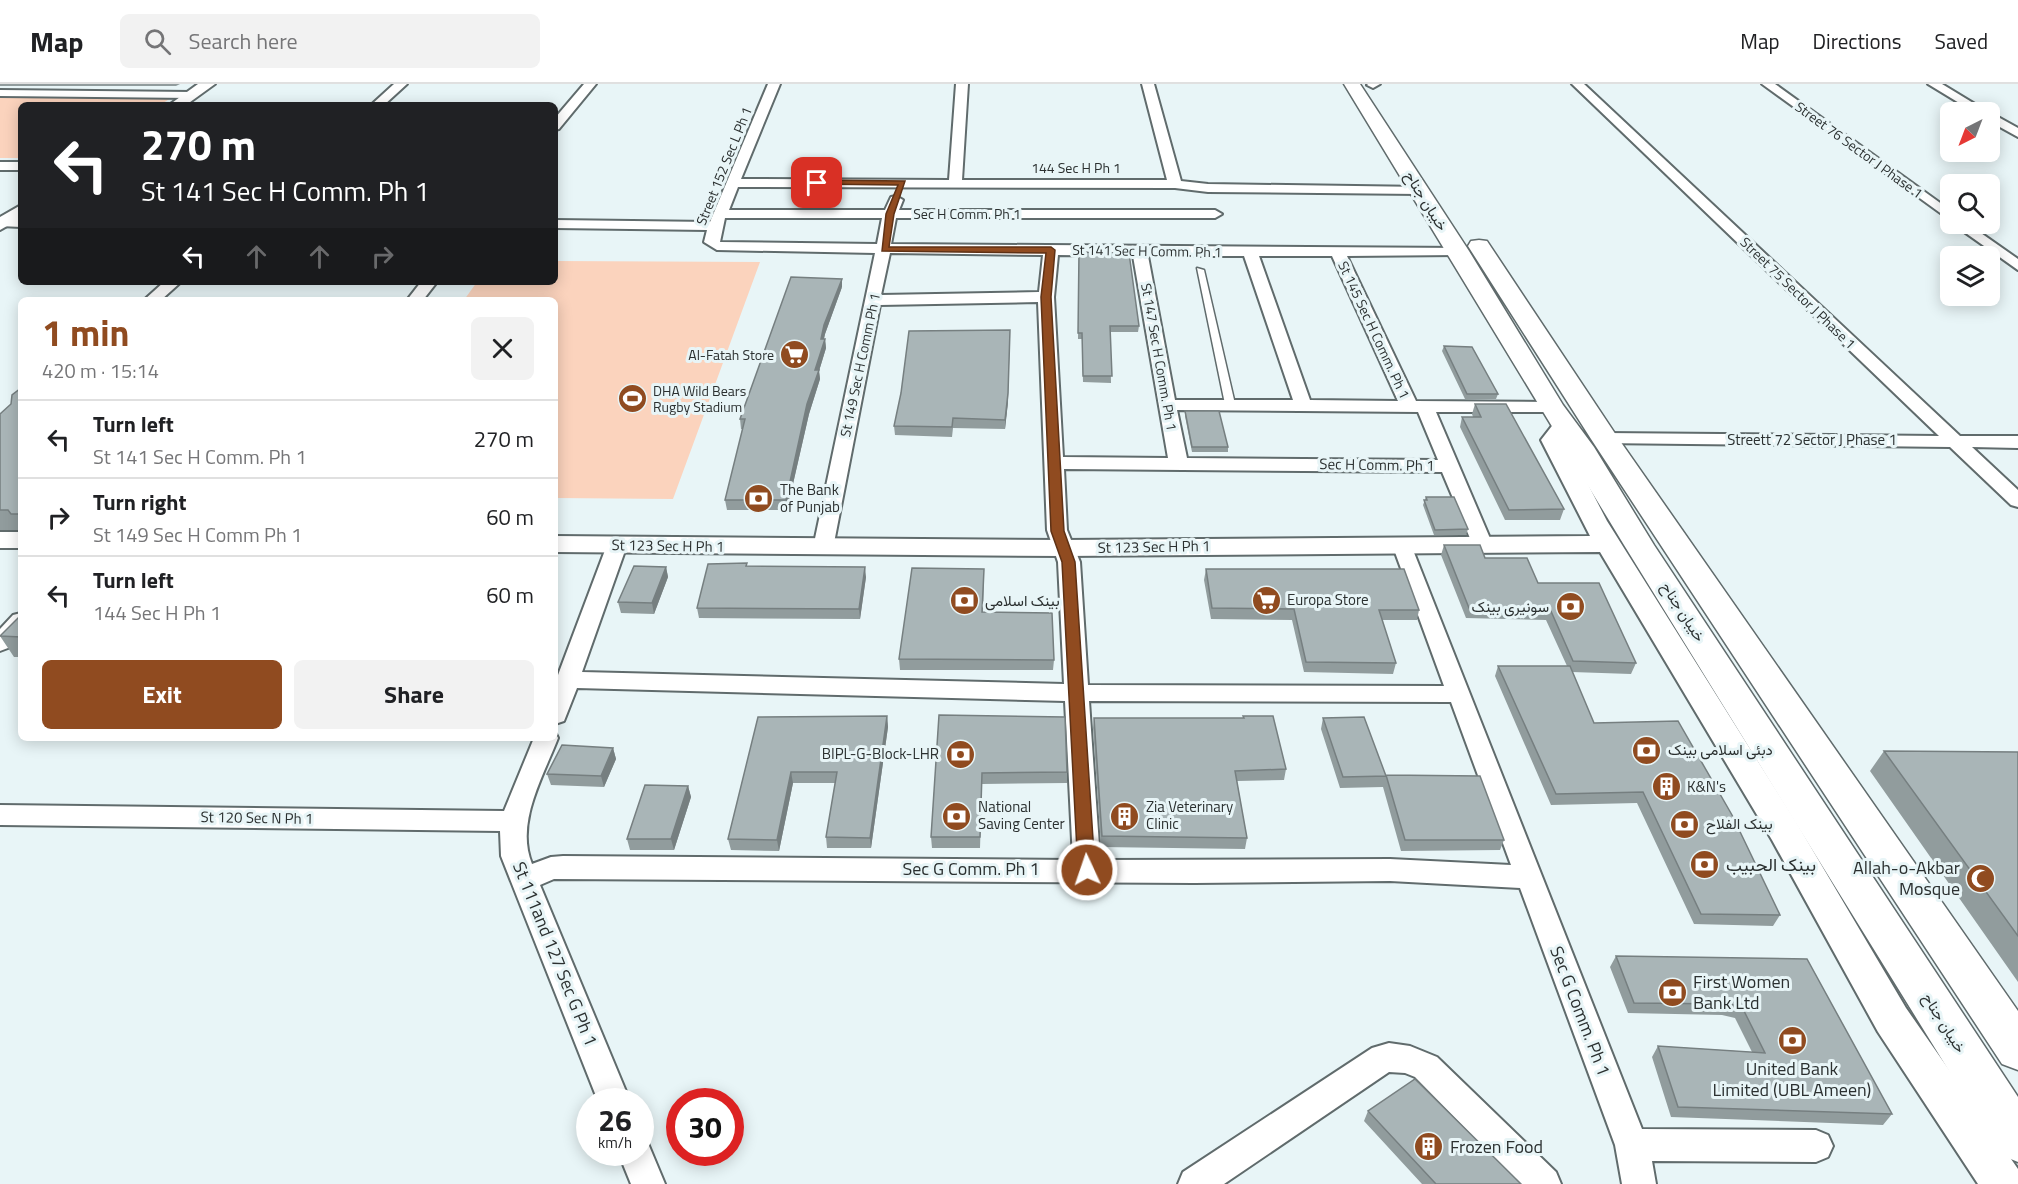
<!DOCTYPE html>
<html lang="en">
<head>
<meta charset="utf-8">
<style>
	:root { --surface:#fff; --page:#f2f2f2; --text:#202124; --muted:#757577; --line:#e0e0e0; --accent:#904b20 }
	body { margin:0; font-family:"Titillium Web",Vazirmatn,sans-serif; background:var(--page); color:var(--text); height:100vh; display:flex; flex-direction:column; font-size:22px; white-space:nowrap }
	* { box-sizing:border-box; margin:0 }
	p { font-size:20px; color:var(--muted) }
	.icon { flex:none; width:33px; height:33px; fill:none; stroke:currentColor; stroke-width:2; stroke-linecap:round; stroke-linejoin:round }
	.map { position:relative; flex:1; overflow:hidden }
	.sheet { position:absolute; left:18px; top:213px; width:540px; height:444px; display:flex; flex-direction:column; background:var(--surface); border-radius:9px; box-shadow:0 3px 15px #0003 }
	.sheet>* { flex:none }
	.top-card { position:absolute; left:18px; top:18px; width:540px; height:183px; border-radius:9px; box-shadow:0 3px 15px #0003; background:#202124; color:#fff; overflow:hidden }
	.needle { width:39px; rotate:222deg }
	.buttons { position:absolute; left:1940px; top:18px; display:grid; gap:12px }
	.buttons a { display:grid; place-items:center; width:60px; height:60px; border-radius:9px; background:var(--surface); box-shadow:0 3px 15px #0003; font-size:30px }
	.speed { position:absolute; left:576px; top:1004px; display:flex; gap:12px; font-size:30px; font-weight:700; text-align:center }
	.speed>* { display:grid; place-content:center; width:78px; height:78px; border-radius:50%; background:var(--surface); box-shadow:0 3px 15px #0003; line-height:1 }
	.speed small { font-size:15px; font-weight:400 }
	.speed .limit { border:9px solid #d22; background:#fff; color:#111 }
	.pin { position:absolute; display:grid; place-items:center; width:51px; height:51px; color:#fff; margin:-26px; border-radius:12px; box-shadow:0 3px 9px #0006 }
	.me { position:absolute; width:66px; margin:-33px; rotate:357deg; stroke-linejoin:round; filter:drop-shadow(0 0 4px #0008) }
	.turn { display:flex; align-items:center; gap:21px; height:126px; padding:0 24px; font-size:27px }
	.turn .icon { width:78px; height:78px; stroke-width:2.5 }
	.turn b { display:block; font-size:42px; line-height:51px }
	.lanes { display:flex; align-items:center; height:57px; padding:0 24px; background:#0003; justify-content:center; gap:30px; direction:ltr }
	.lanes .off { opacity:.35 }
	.round { display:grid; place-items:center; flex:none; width:63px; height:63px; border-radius:9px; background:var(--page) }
	.summary { display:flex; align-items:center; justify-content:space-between; height:102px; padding:0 24px }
	h1 { font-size:36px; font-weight:700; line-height:45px; color:var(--accent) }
	.primary-button { display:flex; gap:12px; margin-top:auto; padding:12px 24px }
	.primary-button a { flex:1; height:69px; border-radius:9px; background:var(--accent); color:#fff; font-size:24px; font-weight:700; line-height:69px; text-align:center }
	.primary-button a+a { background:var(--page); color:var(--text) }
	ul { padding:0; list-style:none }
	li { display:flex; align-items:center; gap:18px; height:78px; padding:0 24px; border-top:2px solid var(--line) }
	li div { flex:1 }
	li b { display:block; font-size:22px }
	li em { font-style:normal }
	header { display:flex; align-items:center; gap:36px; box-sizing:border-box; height:84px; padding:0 30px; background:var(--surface); border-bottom:2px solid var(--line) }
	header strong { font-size:28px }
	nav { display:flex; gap:33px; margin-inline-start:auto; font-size:21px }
	.search { width:420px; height:54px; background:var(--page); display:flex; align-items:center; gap:15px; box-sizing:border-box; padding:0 21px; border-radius:9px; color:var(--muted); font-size:22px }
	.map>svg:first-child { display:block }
</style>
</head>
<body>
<header>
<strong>Map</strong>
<div class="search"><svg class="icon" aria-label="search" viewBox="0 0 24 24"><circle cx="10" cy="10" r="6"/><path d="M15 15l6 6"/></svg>Search here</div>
<nav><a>Map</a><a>Directions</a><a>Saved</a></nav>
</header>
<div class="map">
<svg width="2018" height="1100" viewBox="0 0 2018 1100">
	<rect width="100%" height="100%" fill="#e8f5f7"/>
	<path fill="#fbd3bd" d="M0 14H171L160 21H21V74H0Z
		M555 177 760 178 673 415 555 414V216H464L477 198H555Z"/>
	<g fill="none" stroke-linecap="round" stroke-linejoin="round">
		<defs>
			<path id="service" d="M1197 184 1204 186 1235 320 1233 322H1227L1225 320Z"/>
			<path id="minor" d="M394 0H407L384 21H371Z
				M584 0H596L559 45 555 46V34Z
				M768 0H780L741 95 949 96 956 0H968L962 96H1167L1142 0H1154L1181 97 1208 100 1424 103V109L1419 110 1208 108 1175 104 738 103 729 126H885L891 113 896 112 903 116 899 126H1215L1222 130 1215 134H896L891 160 1463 164 1465 167 1458 171 1347 172 1416 317 1551 318 1560 323 1551 328H1436L1492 459 1489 463H1475L1472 459 1442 388 1064 385 1067 446 1080 478 1088 601 1444 602 1392 460 1395 456H1409L1642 1045 1816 1046 1828 1051 1833 1062 1828 1073 1816 1078 1652 1077 1656 1100H1622L1615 1061 1520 804 1390 797 1194 799 554 795 540 801 630 1017H598L501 772 500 747 0 741V721L504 727 534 654H555V648L558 654C543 693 515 739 532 780L551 773 563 772 1073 776 1065 617 577 604 564 637 555 640V599L607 461 610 457H624L627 461 582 588 1064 600 1058 478 1047 446 1038 218 880 221 833 464 830 468H816L813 464 875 169 717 166 704 158 707 146 555 144V136L710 138ZM725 134H882L877 160 720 158ZM890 169 1043 171 1039 208 881 211ZM1058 171 1133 172 1168 374 1063 373 1054 213ZM1148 172H1244L1293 316H1175ZM1259 172H1332L1398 317 1310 316ZM1177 326 1418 328 1438 376 1187 374ZM1089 617 1451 618 1511 781 1390 775 1100 776Z
				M1380 0 1373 4 1367 1 1368 0Z
				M1572 0H1584L1960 352H2018V364L1972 363 2018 406V423L2011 421 1950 363 1598 359 1596 355 1605 349 1939 352Z
				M1762 0H1775L1950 126V136Z
				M1928 0H1942L1988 28H1974Z
				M0 6 191 8 197 11 191 14 0 12Z
				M1989 28 2018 44V53L1989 37Z
				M0 78H21V86H0Z
				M3 135H21V143L0 142V136Z
				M1953 140H1968L2018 175V186Z
				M164 198H181L161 216H144Z
				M421 198H437L423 216H407Z
				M21 529V550L8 564 0 567V545L13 531Z
				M1389 959 1410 962 1437 973 1556 1088 1561 1100H1520L1415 993 1405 989 1389 988 1224 1100H1178L1183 1088 1372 964Z
				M640 1054 647 1057 665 1100H631L618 1068H640Z"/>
			<path id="tertiary" d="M198 0H215L186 21H169Z
				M21 121V134L0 146V133Z
				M1563 336 1571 338 1575 343 1565 356 1607 437 1796 738 1906 924 2018 1085V1100H1978L1878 948 1772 756 1600 468 1063 472 555 468V452L1063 456 1590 452 1541 356 1555 338Z
				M0 448H21V464H0Z"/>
			<path id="secondary" d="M1344 0H1360L1469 167 1563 321 1594 363 1654 461 2018 1013V1078L2001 1071 1624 461Z
				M1479 156 1487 157 1618 354 2018 927V986L2002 980 1591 355 1468 162 1471 157Z"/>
		</defs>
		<use href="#service" stroke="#606b6c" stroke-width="3"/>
		<use href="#minor" stroke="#606b6c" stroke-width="4"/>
		<use href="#tertiary" stroke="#606b6c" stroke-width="4"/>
		<use href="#secondary" stroke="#606b6c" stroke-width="3"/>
		<use href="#service" fill="#fff" fill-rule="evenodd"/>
		<use href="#minor" fill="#fff" fill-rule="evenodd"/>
		<use href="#tertiary" fill="#fff" fill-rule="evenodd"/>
		<use href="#secondary" fill="#fff" fill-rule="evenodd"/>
	</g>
	<path fill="#919c9d" d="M0 0H180L176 2H0Z
		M1079 168 1139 242 1138 248H1110L1111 299 1083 298 1082 255H1078Z
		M842 203 825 250 824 255H825L826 264 819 287 820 295 809 330 787 426H727L725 416 743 345H741L740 335Z
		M1444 262 1498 310 1496 315H1465L1442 267Z
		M21 304V446H0V330L11 320Z
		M1008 318 1005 345 953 344 952 353 895 351 894 342Z
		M1475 320 1564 425 1560 436H1505L1460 343 1462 333H1473L1472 330Z
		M1185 327 1228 363V368H1192L1185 332Z
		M1426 413 1468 445 1466 451H1434L1423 421Z
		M1444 461 1485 474 1538 499 1636 579 1631 590 1572 588 1594 639 1780 831 1773 842 1694 840 1637 719 1551 721 1495 592 1498 582H1567L1546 536 1466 534 1441 471Z
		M747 479V482L866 493 860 535 699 534 697 524Z
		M666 483 668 493 654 530 621 529 618 518Z
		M1206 485 1419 526 1417 536H1382L1396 579 1393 590 1304 588 1292 536 1211 535 1204 496Z
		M984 495 983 528 1054 576 1053 586H900L899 575Z
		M21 531V573H14L0 552Z
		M939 631 1067 688V699L982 700 980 764H932L931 753Z
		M887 632 888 643 871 764H827L826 753 835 699H793L779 767 731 766 728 755 758 633Z
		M1243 632 1286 685 1284 696 1237 697 1247 754 1245 765 1101 763 1093 644 1094 634H1243Z
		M1323 634 1386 691 1504 756 1500 766 1401 767 1383 703 1340 704 1321 645Z
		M613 664 616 675 604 703 551 701 547 690Z
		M1884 667 2018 668V898L1870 687Z
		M688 702 691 713 674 766H630L627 755Z
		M1616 872 1807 875 1892 1030 1883 1041 1671 1033 1652 973 1658 962 1752 968 1735 934 1722 931 1628 929 1610 883Z
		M1368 1027 1521 1100H1422L1364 1037Z"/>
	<path fill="#767f80" d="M842 195V203L825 250 822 263 825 255 826 264 819 287 820 295 809 330 787 426 786 416 824 241Z
		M1010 246 1008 318 1005 345V336Z
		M666 483 668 493 654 530 652 519Z
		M865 483 866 493 860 535 859 525Z
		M887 632 888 643 871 764 870 754Z
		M613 664 616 675 604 703 601 692Z
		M791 688 793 699 779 767 777 756Z
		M688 702 691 713 674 766 671 755Z"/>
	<path fill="#a9b5b7" stroke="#767f80" stroke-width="1.5" d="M1079 168 1129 169 1139 242H1110L1112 292H1083L1082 249H1078Z
		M791 193 842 195 824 241 821 255H825L815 286H819L807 320 786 416H725L745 335H740Z
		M1010 246 1008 309 1005 336 953 334 952 343 894 342 901 309 909 247Z
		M1444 262 1472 263 1498 310H1467Z
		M21 304V430H11L8 426H0V330L11 320 12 311Z
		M1475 320H1506L1564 425 1509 426 1462 333H1481Z
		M1185 327H1219L1228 363H1192Z
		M1426 413H1454L1468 445 1435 446 1424 416H1427Z
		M1444 461H1480L1485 474H1527L1538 499H1599L1636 579 1573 577 1550 525 1469 524Z
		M747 479 746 482 865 483 859 525 697 524 708 480Z
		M634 482 666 483 652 519 618 518Z
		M912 484 984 485 982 528 1052 529 1054 576 899 575Z
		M1206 485H1404L1419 526H1379L1396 579 1306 578 1294 525 1212 524Z
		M21 531V553L0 552Z
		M1498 582H1570L1594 639 1678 637 1732 731 1780 831 1701 830 1643 708 1556 710Z
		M939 631 1065 633 1067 688 982 689 980 753H931Z
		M887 632 870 754 826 753 837 688H791L777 756 728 755 758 633Z
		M1243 632H1273L1286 685 1235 687 1247 754 1102 752 1094 634H1244Z
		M1364 633 1386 692 1343 693 1323 634Z
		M562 661 613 664 601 692 547 690Z
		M1884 667 2018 668V852Z
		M1386 691 1480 692 1504 756H1405Z
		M645 701 688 702 671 755H627Z
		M1616 872 1807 875 1892 1030 1678 1023 1658 962 1765 969 1742 923 1729 920 1634 919Z
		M1415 995 1521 1100H1436L1368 1027Z"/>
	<path fill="#904b20" stroke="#5e3115" stroke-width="1.5" d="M817 96 905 97 894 130 889 163H1051L1055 166 1051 213 1064 447 1075 478 1095 786 1092 791H1081L1078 786 1062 478 1051 447 1041 213 1046 169 882 167 886 130 898 101 814 100Z"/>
	<defs>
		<symbol id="supermarket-disc" viewBox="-11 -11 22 22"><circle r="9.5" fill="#904b20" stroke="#e8f5f7"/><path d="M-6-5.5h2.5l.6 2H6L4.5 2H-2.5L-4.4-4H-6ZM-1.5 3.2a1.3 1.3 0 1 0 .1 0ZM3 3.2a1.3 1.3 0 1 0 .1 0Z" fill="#fff"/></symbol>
		<symbol id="stadium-disc" viewBox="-11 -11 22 22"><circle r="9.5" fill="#904b20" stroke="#e8f5f7"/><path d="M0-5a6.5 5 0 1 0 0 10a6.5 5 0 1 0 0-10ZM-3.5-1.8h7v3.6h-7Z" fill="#fff"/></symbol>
		<symbol id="bank-disc" viewBox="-11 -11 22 22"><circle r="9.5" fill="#904b20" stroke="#e8f5f7"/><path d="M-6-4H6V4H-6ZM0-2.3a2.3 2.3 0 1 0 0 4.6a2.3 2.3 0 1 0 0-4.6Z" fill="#fff"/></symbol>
		<symbol id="building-disc" viewBox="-11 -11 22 22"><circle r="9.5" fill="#904b20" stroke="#e8f5f7"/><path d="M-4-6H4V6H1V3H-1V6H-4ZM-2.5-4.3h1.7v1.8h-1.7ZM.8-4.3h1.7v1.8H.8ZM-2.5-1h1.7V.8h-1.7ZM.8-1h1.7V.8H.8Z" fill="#fff"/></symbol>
		<symbol id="mosque-disc" viewBox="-11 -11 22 22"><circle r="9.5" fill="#904b20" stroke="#e8f5f7"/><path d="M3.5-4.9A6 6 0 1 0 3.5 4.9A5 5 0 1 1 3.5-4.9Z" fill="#fff"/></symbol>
	</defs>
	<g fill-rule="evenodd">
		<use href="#supermarket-disc" x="778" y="254" width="33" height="33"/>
		<use href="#stadium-disc" x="616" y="298" width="33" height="33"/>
		<use href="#bank-disc" x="742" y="398" width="33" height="33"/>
		<use href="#supermarket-disc" x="1250" y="500" width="33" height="33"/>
		<use href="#bank-disc" x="948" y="500" width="33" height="33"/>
		<use href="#bank-disc" x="1554" y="506" width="33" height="33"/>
		<use href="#bank-disc" x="1630" y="650" width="33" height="33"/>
		<use href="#bank-disc" x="944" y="654" width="33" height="33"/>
		<use href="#building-disc" x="1650" y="686" width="33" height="33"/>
		<use href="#bank-disc" x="940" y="716" width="33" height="33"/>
		<use href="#building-disc" x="1108" y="716" width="33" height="33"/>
		<use href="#bank-disc" x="1668" y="724" width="33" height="33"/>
		<use href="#bank-disc" x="1688" y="764" width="33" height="33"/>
		<use href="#mosque-disc" x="1964" y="778" width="33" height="33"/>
		<use href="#bank-disc" x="1656" y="892" width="33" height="33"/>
		<use href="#bank-disc" x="1776" y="940" width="33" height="33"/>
		<use href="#building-disc" x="1412" y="1046" width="33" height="33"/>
	</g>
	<g text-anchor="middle" stroke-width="6" stroke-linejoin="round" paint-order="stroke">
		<g font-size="14" fill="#2b3030" stroke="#e8f5f7">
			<text transform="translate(1859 66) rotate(36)" y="5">Street 76 Sector J Phase 1</text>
			<text transform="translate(724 82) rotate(-68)" y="5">Street 152 Sec L Ph 1</text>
			<text x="1076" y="89">144 Sec H Ph 1</text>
			<text x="967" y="135">Sec H Comm. Ph 1</text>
			<text transform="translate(1147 167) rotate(1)" y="5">St 141 Sec H Comm. Ph 1</text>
			<text transform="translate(1798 209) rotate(44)" y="5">Street 75 Sector J Phase 1</text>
			<text transform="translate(1374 246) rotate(65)" y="5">St 145 Sec H Comm. Ph 1</text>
			<text transform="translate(1159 273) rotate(80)" y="5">St 147 Sec H Comm. Ph 1</text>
			<text transform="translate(860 281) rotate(-78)" y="5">St 149 Sec H Comm Ph 1</text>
		</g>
		<g font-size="14" fill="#2b3030" stroke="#e8f5f7" text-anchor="end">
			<text x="774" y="276">Al-Fatah Store</text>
			<text x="653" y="312" text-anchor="start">DHA Wild Bears<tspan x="653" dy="16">Rugby Stadium</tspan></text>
		</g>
		<g font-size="15" fill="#2b3030" stroke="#e8f5f7">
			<text transform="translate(1426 117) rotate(58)" y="5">خیبان جناح</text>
			<text x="1812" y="361">Streett 72 Sector J Phase 1</text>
			<text transform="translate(1377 381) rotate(1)" y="5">Sec H Comm. Ph 1</text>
			<text transform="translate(668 462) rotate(1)" y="5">St 123 Sec H Ph 1</text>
			<text transform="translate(1154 463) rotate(-1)" y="5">St 123 Sec H Ph 1</text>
			<text transform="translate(1683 528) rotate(57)" y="5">خیبان جناح</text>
			<text transform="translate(257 734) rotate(1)" y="5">St 120 Sec N Ph 1</text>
			<text transform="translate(1944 939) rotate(58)" y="5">خیبان جناح</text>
		</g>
		<g font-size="15" fill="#2b3030" stroke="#e8f5f7" text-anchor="start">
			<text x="780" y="411">The Bank<tspan x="780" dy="17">of Punjab</tspan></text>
			<text x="1287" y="521">Europa Store</text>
			<text x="985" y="522">بینک اسلامی</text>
			<text x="1549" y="528" text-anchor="end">سونیری بینک</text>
			<text x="1668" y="671">دبئی اسلامی بینک</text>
			<text x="939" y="675" text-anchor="end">BIPL-G-Block-LHR</text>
			<text x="1687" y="708">K&amp;N's</text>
			<text x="978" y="728">National<tspan x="978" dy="17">Saving Center</tspan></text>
			<text x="1146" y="728">Zia Veterinary<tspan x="1146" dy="17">Clinic</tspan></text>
			<text x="1706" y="745">بینک الفلاح</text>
		</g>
		<g font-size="18" fill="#2b3030" stroke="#e8f5f7" text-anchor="start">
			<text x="1726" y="787">بينک الحبيب</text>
			<text x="1960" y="790" text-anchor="end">Allah-o-Akbar<tspan x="1960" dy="21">Mosque</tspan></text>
			<text x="1693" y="904">First Women<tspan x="1693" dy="21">Bank Ltd</tspan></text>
			<text x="1792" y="991" text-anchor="middle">United Bank<tspan x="1792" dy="21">Limited (UBL Ameen)</tspan></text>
			<text x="1450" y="1069">Frozen Food</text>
		</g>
		<g font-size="18" fill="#2b3030" stroke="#e8f5f7">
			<text x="971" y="791">Sec G Comm. Ph 1</text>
			<text transform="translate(555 870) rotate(68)" y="6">St 111and 127 Sec G Ph 1</text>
			<text transform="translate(1580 927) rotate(69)" y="6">Sec G Comm. Ph 1</text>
		</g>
	</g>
</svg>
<div class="buttons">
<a><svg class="needle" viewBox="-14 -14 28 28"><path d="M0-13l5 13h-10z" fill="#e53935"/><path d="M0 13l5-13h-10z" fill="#757577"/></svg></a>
<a><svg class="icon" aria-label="search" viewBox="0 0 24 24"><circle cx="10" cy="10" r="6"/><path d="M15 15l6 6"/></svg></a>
<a><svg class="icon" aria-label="layers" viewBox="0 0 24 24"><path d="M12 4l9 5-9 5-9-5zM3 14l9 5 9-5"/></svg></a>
</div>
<div class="speed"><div>26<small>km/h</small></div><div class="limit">30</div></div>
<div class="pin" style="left:817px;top:99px;background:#d93025"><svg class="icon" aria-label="arrive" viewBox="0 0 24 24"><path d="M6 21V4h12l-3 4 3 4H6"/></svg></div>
<svg class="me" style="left:1087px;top:786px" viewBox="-20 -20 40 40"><circle r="17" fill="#904b20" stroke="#fff" stroke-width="3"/><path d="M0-11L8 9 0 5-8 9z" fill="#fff"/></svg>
<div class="top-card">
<div class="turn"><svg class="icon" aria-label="left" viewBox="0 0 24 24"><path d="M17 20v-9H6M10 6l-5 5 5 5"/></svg><div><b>270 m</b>St 141 Sec H Comm. Ph 1</div></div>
<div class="lanes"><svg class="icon" aria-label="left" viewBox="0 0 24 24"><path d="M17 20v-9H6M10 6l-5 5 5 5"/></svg><svg class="icon off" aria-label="ahead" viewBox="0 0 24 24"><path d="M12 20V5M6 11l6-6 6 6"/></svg><svg class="icon off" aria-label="ahead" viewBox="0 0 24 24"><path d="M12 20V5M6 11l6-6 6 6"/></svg><svg class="icon off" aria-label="right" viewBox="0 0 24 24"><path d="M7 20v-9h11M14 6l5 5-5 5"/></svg></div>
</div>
<section class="sheet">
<div class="summary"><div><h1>1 min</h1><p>420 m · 15:14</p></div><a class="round"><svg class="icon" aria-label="close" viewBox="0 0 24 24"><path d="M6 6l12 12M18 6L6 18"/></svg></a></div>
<ul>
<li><svg class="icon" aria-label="left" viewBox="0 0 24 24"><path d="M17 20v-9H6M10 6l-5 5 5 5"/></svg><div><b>Turn left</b><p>St 141 Sec H Comm. Ph 1</p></div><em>270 m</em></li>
<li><svg class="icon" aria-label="right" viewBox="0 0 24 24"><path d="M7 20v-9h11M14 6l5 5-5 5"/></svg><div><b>Turn right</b><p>St 149 Sec H Comm Ph 1</p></div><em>60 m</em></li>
<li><svg class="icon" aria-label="left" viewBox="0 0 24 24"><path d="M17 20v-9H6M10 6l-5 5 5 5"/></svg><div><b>Turn left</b><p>144 Sec H Ph 1</p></div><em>60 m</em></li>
</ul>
<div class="primary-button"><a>Exit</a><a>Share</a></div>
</section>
</div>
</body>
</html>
